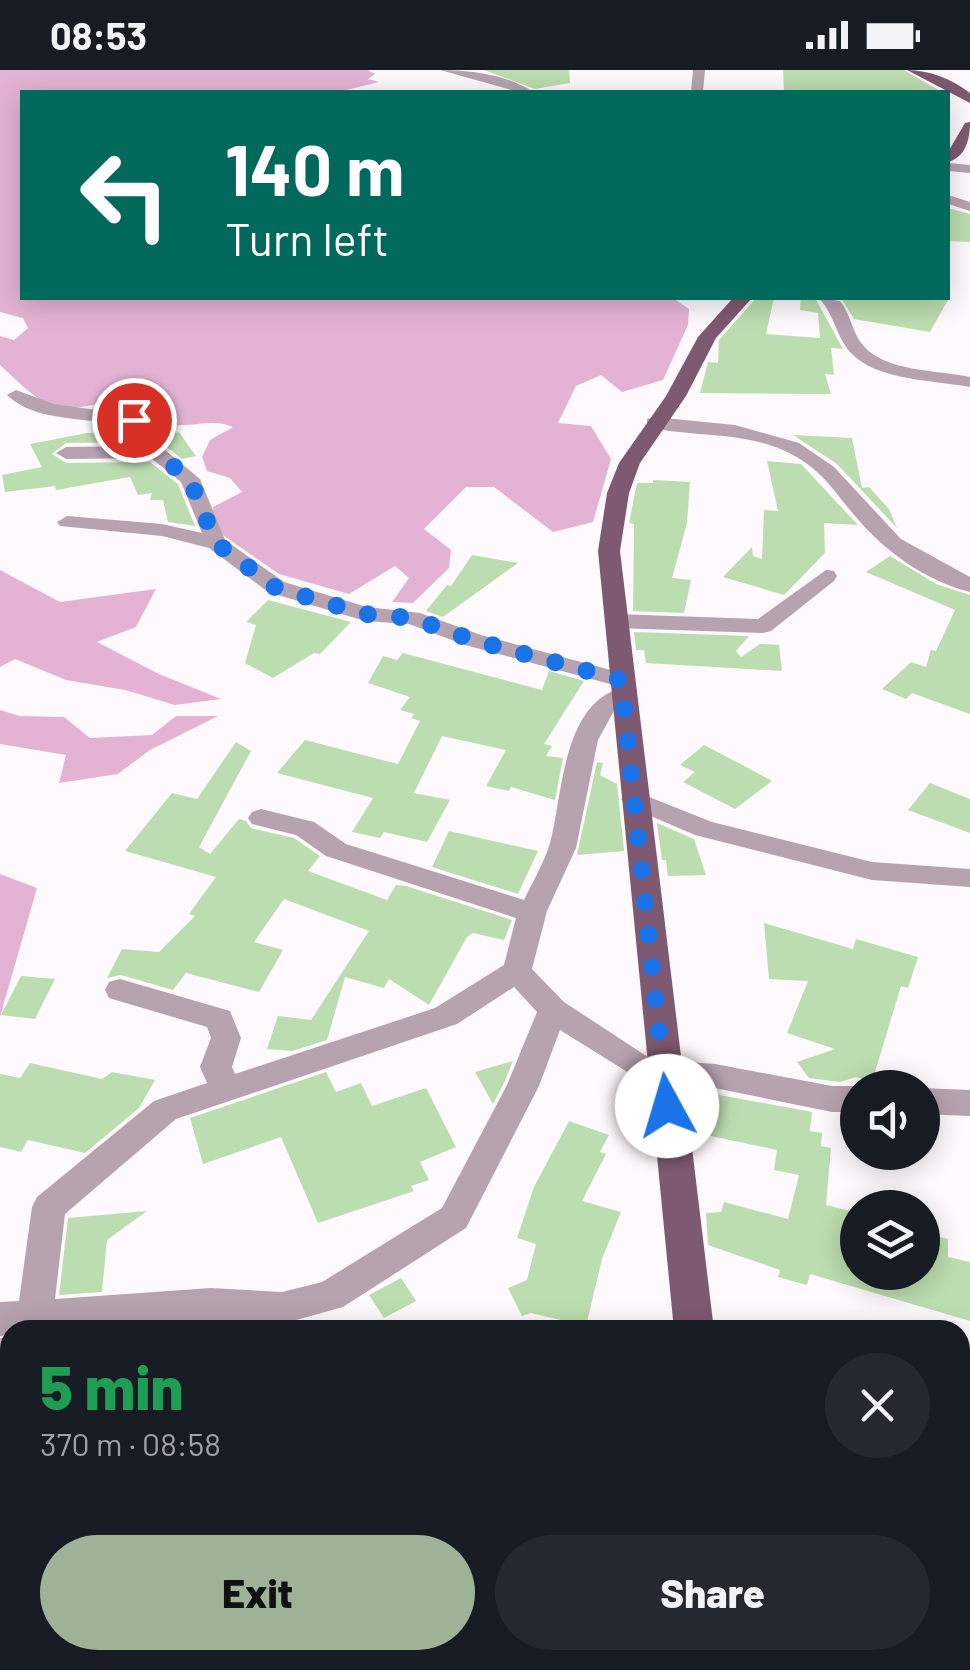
<!DOCTYPE html>
<html lang="en">
<head>
<meta charset="utf-8">
<style>
	:root { --surface:#171b24; --page:#242831; --text:#f1f3f6; --muted:#9ea1a6; --accent:#9db296 }
	body { margin:0; font-family:Barlow,sans-serif; background:var(--page); color:var(--text); height:100vh; display:flex; flex-direction:column; font-size:38px; white-space:nowrap }
	* { box-sizing:border-box; margin:0 }
	p { font-size:32px; color:var(--muted) }
	.icon { flex:none; width:55px; height:55px; fill:none; stroke:currentColor; stroke-width:2; stroke-linecap:round; stroke-linejoin:round }
	.map { position:relative; flex:1; overflow:hidden }
	.panel { position:absolute; left:0px; top:1250px; width:970px; height:350px; display:flex; flex-direction:column; background:var(--surface); border-radius:30px 30px 0 0; box-shadow:0 5px 25px #0003 }
	.panel>* { flex:none }
	.banner { position:absolute; left:20px; top:20px; width:930px; height:210px; border-radius:0px; box-shadow:0 5px 25px #0003; background:#00695c; color:#fff; overflow:hidden }
	.tools { position:absolute; left:840px; top:1000px; display:grid; gap:20px }
	.tools a { display:grid; place-items:center; width:100px; height:100px; border-radius:50%; background:var(--surface); box-shadow:0 5px 25px #0003; font-size:50px }
	.pin { position:absolute; display:grid; place-items:center; width:85px; height:85px; color:#fff; margin:-42px; border:5px solid #fff; border-radius:50%; box-shadow:0 2px 10px #0007 }
	.me { position:absolute; width:110px; margin:-55px; rotate:354deg; stroke-linejoin:round; filter:drop-shadow(0 0 8px #0008) }
	.turn { display:flex; align-items:center; gap:35px; height:210px; padding:0 40px; font-size:45px }
	.turn .icon { width:130px; height:130px; stroke-width:2.5 }
	.turn b { display:block; font-size:70px; line-height:85px }
	.round { display:grid; place-items:center; flex:none; width:105px; height:105px; border-radius:52px; background:var(--page) }
	.summary { display:flex; align-items:center; justify-content:space-between; height:170px; padding:0 40px }
	h1 { font-size:60px; font-weight:800; line-height:75px; color:#1e9e55 }
	.button { display:flex; gap:20px; margin-top:auto; padding:20px 40px }
	.button a { flex:1; height:115px; border-radius:60px; background:var(--accent); color:#111; font-size:40px; font-weight:800; line-height:115px; text-align:center }
	.button a+a { background:var(--page); color:var(--text) }
	.status { display:flex; justify-content:space-between; align-items:center; height:70px; padding:0 50px; background:var(--surface); direction:ltr }
	.status svg { height:28px; fill:currentColor }
	.map>svg:first-child { display:block }
</style>
</head>
<body>
<div class="status"><b>08:53</b><svg viewBox="0 0 49 12"><path d="M0 12V9h3v3zM5 12V6h3v6zM10 12V3h3v9zM15 12V0h3v12zM26 1h20v11H26zM47 4h2v5h-2z"/></svg></div>
<div class="map">
<svg width="970" height="1600" viewBox="0 0 970 1600">
	<rect width="100%" height="100%" fill="#fef9fc"/>
	<path fill="#e4b3d4" d="M0 0H368L375 4 368 9 379 12 338 22H22V228H673L689 239 688 255 663 310 622 322 601 305 576 316 558 353 591 356 611 389 593 452 553 462 494 417H466L424 459 451 480 449 498 413 533 392 532 409 508 395 496 349 524 279 504 211 457 213 437 242 422 230 408 207 401 202 387 210 370 233 357C214 348 192 357 171 355 150 353 132 339 111 335 97 332 86 337 72 339 45 342 19 312 0 295V266L14 270 28 258 23 248 0 242Z
		M0 500 60 532 156 519 136 557 97 572 159 604 221 629 175 635 125 620 66 610 15 589 0 597Z
		M0 640 20 646 64 647 90 668 152 665 176 646H218L150 680 118 704 59 713 66 685 0 674Z
		M0 804 37 818 0 947Z
		M0 1268H10V1590H112L116 1600H0Z"/>
	<path fill="#bcddaf" d="M484 0H569L570 13 535 19Z
		M783 0H904L942 22H784Z
		M948 138 970 144V172L948 171Z
		M756 228H774L766 264 820 268 818 243 800 240 801 228H815L843 279 831 278 834 305 825 304 831 324 700 323 708 292 718 293 719 270Z
		M841 228H949L930 262 854 249Z
		M179 362 196 386 182 389 168 378 164 365Z
		M87 363 127 364H131L129 372H140L66 373 52 384 66 393 150 392 178 414 195 456 168 452 163 430H150L152 423 138 425 130 407 56 420 55 416 5 422 2 405 42 397 30 374Z
		M793 365 852 368 862 418 869 417 889 439 897 458 837 394Z
		M767 391 801 394 858 455 824 453 825 483 784 525 723 507 752 477 753 486 762 489 764 440 778 441Z
		M653 410 690 412 687 453 672 508 691 510 684 543 633 541 634 454 629 453 637 413H653Z
		M472 485 518 493 443 547 426 541 447 515 451 516Z
		M890 486 936 514 970 525V644L912 623 906 629 882 619 911 592 926 597 931 580 936 581 955 540 866 502Z
		M268 530 351 552 320 584 314 583 273 608 245 593 256 555 246 552Z
		M634 562 749 566 736 581 741 587 760 574 779 575 782 601 646 593 644 580H636Z
		M403 583 542 620 549 601 584 611 544 674 552 676 546 686 563 688 555 730 511 717 509 721 486 716 506 680 442 666 414 723 450 730 427 772 384 762 380 768 352 762 373 728 277 703 305 670 398 694 420 651 411 648 414 644 400 640 410 627 368 613 383 586 397 590Z
		M236 672 251 681 199 777 210 784 239 749 246 751 251 758 294 768 320 786 308 801 387 830 396 815 406 816 512 850 504 870 473 863 467 867 429 935 389 909 384 918 345 907 327 970 292 981 267 979 278 946 311 950 369 861 284 829 254 872 283 880 259 922 186 903 173 920 121 905 107 908 122 879 159 882 195 846 189 844 216 807 125 781 172 723 197 729Z
		M704 675 750 699 772 711 735 739 683 712 695 702 680 695Z
		M597 692 603 693 600 705 617 714 624 781 577 785Z
		M930 713 970 729V763L908 740Z
		M657 753 694 769 706 805 668 806 666 790H662Z
		M449 761 538 781 518 824 432 797Z
		M764 853 853 879 856 869 918 887 908 918 901 916 872 1012 856 1007 840 1012 809 1008 797 992 835 979 787 963 808 911 769 909Z
		M21 906 55 909 35 949 1 945Z
		M513 991 504 1013 493 1034 475 1002Z
		M30 993 102 1009 112 1002 155 1010 139 1038 85 1083 28 1070 21 1082 0 1077V1004L20 1008Z
		M326 1002 336 1022 361 1013 372 1036 426 1018 456 1077 420 1092 429 1110 411 1116 414 1121 318 1153 281 1067 203 1094 190 1048Z
		M698 1021 812 1042 810 1061 822 1063 821 1076 831 1078 826 1135 858 1143V1202H922V1163L948 1169V1187L970 1192V1251L810 1204 807 1215 778 1207 780 1200 708 1175 706 1143 721 1142 724 1132 788 1149 799 1105 774 1100 777 1080 706 1065 710 1045 694 1041Z
		M569 1051 609 1065 600 1082 606 1084 582 1131 621 1142 602 1189 586 1256 531 1243 522 1246 508 1218 527 1210 536 1174 517 1168 534 1117Z
		M147 1141 107 1170 102 1222 59 1225 68 1148Z
		M401 1208 416 1231 384 1248 369 1225Z"/>
	<g fill="none" stroke-linecap="round" stroke-linejoin="round">
		<path fill="#b7a2b0" fill-rule="evenodd" d="M440 0C470 0 509 5 533 22H519Z
			M693 0H705L703 22H691Z
			M948 93 970 95V103L948 101Z
			M948 125 970 132V141L948 134Z
			M819 228 840 231C851 244 852 262 862 274 883 302 939 300 970 307V317C934 310 876 311 850 282 836 266 835 246 819 228Z
			M16 320 54 334 125 344 157 357 165 380 200 409 225 470 284 512 367 537 420 543 481 565 629 605 633 610 621 617 465 575 409 554 365 551 268 522 209 478 162 466 60 456 57 452 67 446 162 454 202 463 181 412 151 388 66 389 56 383 66 377 145 376 141 364C101 342 42 358 7 325Z
			M654 347 735 355 799 373 834 397 901 469 970 507V522C926 511 884 481 856 447 839 428 825 405 803 391 755 359 701 369 647 357V349Z
			M826 500 834 501 837 506 834 511 771 561 763 563 615 558 604 551 615 544 758 549Z
			M622 618 634 625 615 639 598 670 576 778 547 841 532 899 564 932 651 989 715 994 832 1016H858L862 1018H858V1042H832L715 1018 645 1013 560 960 539 1016 466 1158 343 1237 282 1254 211 1250 77 1260H10V1265L0 1266V1232L19 1231 32 1137 37 1127 154 1031 207 1013 200 997 211 968 207 957 109 928 105 920 109 912 120 909 230 941 241 968 232 997 235 1004 435 938 504 895 516 848 326 786 296 765 252 754 248 748 252 742 261 739 314 752 346 774 524 830C533 811 544 793 550 773 563 725 562 633 622 618ZM514 917 537 942 507 1015 442 1138 322 1212 282 1222 211 1218 55 1229 65 1144 176 1049 457 954Z
			M634 721 712 752 872 792 970 799V817L872 810 695 765 625 735 621 729Z
			M922 1018 970 1020V1046L922 1044Z"/>
		<path fill="#7e5972" fill-rule="evenodd" d="M907 0C929 0 952 9 970 23V33Z
			M970 52C970 69 966 87 948 92V82L965 53Z
			M733 228H752L716 268 686 326 640 393 629 423 620 481 714 1260H674L598 481 607 423 619 393 666 326 698 267Z
			M712 1590H760L761 1600H713Z"/>
	</g>
	<g fill="none" stroke-linecap="round" stroke-linejoin="round">
		<path stroke="#1a73e8" stroke-width="18" stroke-dasharray="0 32.4" d="M134 350 150 361 156 382 190 410 216 473 276 518 365 544 412 548 473 570 621 610 667 1036"/>
	</g>
</svg>
<div class="tools">
<a><svg class="icon" aria-label="sound" viewBox="0 0 24 24"><path d="M4 9h4l5-4v14l-5-4H4zM17 9q2 3 0 6"/></svg></a>
<a><svg class="icon" aria-label="layers" viewBox="0 0 24 24"><path d="M12 4l9 5-9 5-9-5zM3 14l9 5 9-5"/></svg></a>
</div>
<div class="pin" style="left:134px;top:350px;background:#d93025"><svg class="icon" aria-label="arrive" viewBox="0 0 24 24"><path d="M6 21V4h12l-3 4 3 4H6"/></svg></div>
<svg class="me" style="left:667px;top:1036px" viewBox="-20 -20 40 40"><circle r="19" fill="#fff"/><path d="M0-13L10 11 0 6-10 11z" fill="#1a73e8"/></svg>
<div class="banner">
<div class="turn"><svg class="icon" aria-label="left" viewBox="0 0 24 24"><path d="M17 20v-9H6M10 6l-5 5 5 5"/></svg><div><b>140 m</b>Turn left</div></div>
</div>
<section class="panel">
<div class="summary"><div><h1>5 min</h1><p>370 m · 08:58</p></div><a class="round"><svg class="icon" aria-label="close" viewBox="0 0 24 24"><path d="M6 6l12 12M18 6L6 18"/></svg></a></div>
<div class="button"><a>Exit</a><a>Share</a></div>
</section>
</div>
</body>
</html>
